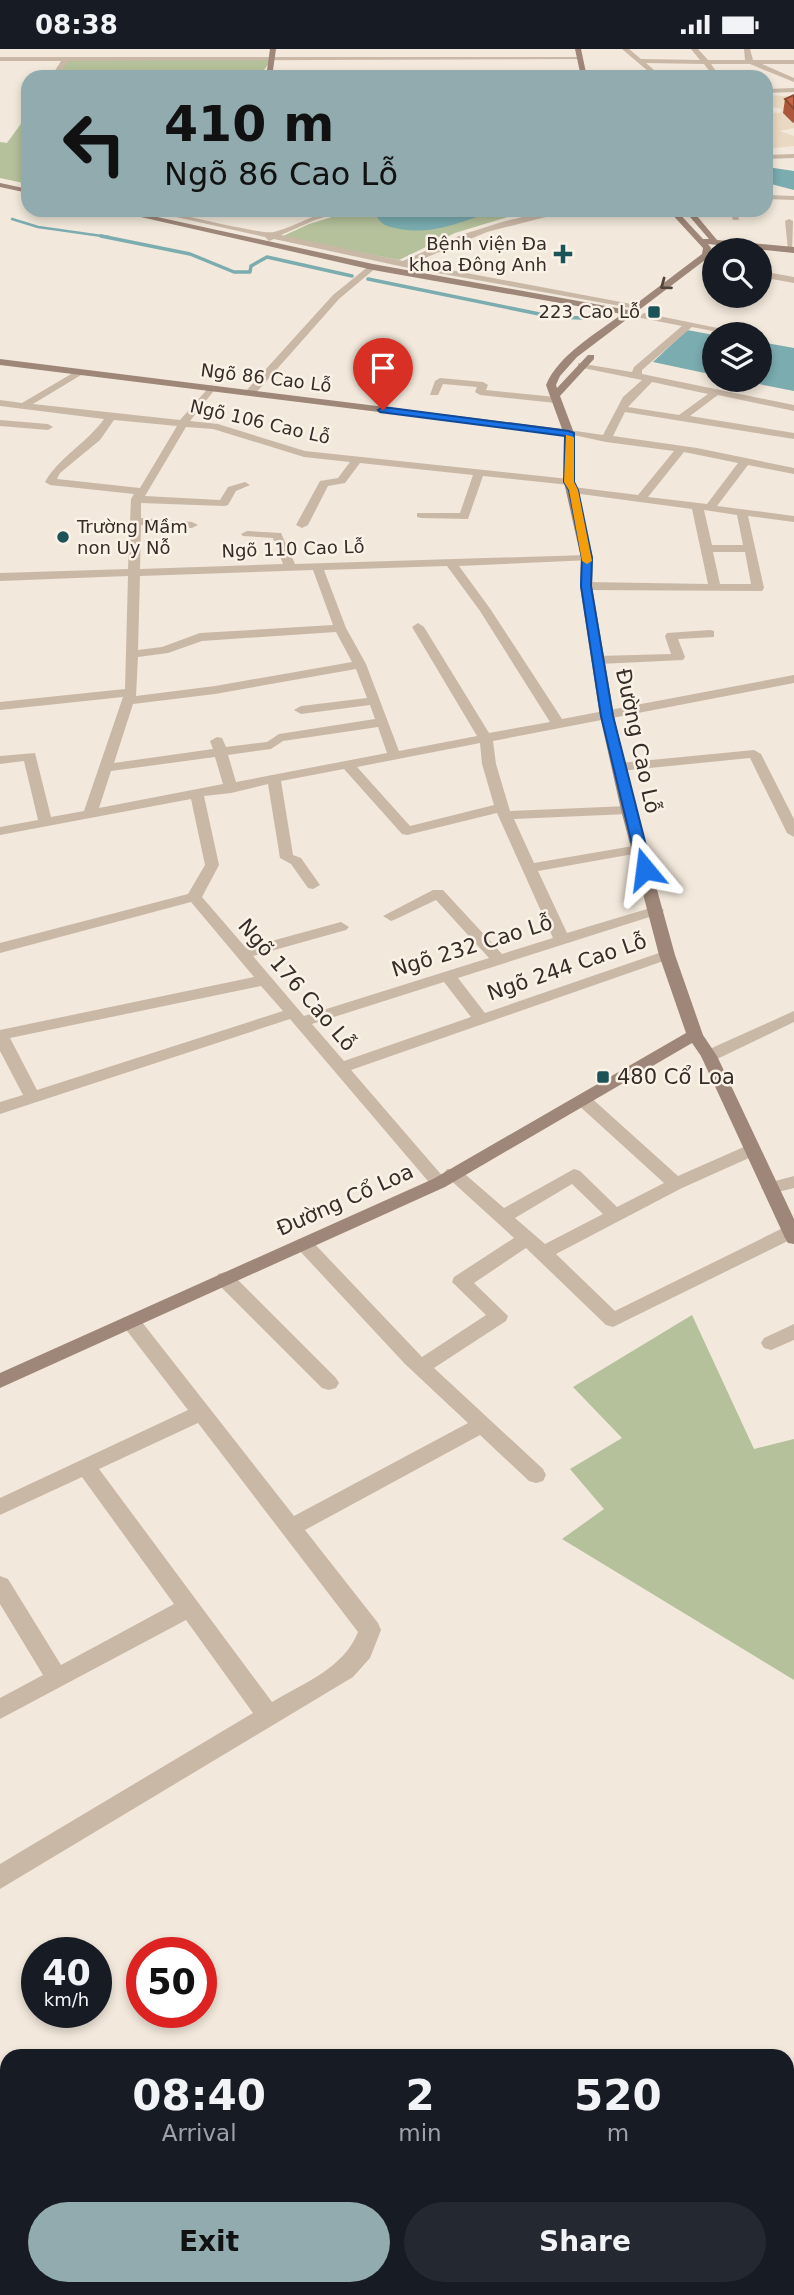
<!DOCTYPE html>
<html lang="en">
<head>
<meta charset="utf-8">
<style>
	:root { --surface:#171b24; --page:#242831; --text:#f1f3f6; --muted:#9ea1a6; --accent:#91abaf }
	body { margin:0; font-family:"DejaVu Sans",sans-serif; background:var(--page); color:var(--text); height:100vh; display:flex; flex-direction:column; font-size:26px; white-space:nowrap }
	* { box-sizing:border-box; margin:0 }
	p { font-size:23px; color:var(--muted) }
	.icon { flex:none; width:38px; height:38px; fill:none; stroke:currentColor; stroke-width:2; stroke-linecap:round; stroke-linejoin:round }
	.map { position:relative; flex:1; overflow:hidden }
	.side { position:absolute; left:0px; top:2000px; width:794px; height:247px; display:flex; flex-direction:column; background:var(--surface); border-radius:21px 21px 0 0; box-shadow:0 4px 10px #0003 }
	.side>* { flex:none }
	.top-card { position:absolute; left:21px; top:21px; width:752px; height:147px; border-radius:21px; box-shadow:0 4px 10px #0003; background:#91abaf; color:#111; overflow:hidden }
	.buttons { position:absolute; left:702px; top:189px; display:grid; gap:14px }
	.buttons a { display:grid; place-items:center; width:70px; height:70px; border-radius:50%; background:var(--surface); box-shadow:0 4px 10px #0003; font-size:35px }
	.speed { position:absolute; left:21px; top:1888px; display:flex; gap:14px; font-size:35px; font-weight:700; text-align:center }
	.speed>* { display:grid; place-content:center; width:91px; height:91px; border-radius:50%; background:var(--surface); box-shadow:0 4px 10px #0003; line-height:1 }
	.speed small { font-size:18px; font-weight:400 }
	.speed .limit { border:10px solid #d22; background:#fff; color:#111 }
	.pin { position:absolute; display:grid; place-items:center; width:60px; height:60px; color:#fff; margin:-72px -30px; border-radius:50% 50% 50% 0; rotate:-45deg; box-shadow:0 0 7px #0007 }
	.pin .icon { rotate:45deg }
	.me { position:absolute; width:77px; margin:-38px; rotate:344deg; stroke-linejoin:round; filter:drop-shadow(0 0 5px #0008) }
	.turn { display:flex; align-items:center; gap:24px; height:147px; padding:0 28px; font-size:32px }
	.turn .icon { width:91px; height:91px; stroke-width:2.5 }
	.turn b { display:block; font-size:49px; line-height:60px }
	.eta { display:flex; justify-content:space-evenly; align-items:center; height:119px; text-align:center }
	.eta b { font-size:42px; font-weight:700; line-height:49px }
	.cta { display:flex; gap:14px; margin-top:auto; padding:14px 28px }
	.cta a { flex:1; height:80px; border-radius:42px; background:var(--accent); color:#111; font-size:28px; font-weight:700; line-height:80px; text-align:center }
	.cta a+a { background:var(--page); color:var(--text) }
	.status { display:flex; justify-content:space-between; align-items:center; height:49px; padding:0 35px; background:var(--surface); direction:ltr }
	.status svg { height:19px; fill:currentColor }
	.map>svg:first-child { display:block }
</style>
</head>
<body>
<div class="status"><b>08:38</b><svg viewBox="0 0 49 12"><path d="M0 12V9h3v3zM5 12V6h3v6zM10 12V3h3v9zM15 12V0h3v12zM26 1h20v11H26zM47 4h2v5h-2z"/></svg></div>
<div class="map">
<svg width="794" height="2246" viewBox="0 0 794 2246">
	<rect width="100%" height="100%" fill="#f2e8db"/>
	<path fill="#b4c19b" d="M66 10H272L259 28H54Z
		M28 65V135L0 129V93L7 94Z
		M355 161H542L521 164 455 184 399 211 281 188 309 175Z
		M692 1266 754 1400 794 1390V1631L562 1490 604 1460 570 1420 622 1389 573 1338Z"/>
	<path fill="#ead9c2" d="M771 46 794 48 787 67 794 74V79L780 82 794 87V97L767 100 766 63 780 64 782 60 767 57V48Z"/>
	<path fill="#7aacb0" d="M767 118 794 122V141L767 134Z
		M387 161H501C466 169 438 187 400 180 390 178 382 177 377 168Z
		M687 281 714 286V326L653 313Z
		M760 293 794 299V342L738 331H760Z"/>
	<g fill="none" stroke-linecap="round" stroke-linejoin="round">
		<path stroke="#7aacb0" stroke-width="2.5" d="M12 170 38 178 109 188"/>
		<path stroke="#7aacb0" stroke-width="3.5" d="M101 187 190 205 234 223H250L251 217 267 208 352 227
			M368 230 554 268 583 269"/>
		<path fill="#cab8a7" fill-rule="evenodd" d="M622 0H629L641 10 700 11 691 0H698L708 11H745L744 0H750L753 11H794V15H762L794 29V33L750 15H711L720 28H714L704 15 646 14 662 28H655Z
			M0 8H579L582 10 68 12 57 28H51L61 12H0Z
			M794 39V43L766 44V40Z
			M794 105V109L766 110V106Z
			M766 146 794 147V151L766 150Z
			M145 161H161C178 165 263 186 274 183 302 176 315 161 347 161L315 171 281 186 403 212 461 186 502 173 547 162 573 161 487 183 413 214 642 257 637 260 404 218 274 190 269 192 265 188Z
			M729 161H737L739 171H733Z
			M789 170 793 172 792 204 788 201 785 172Z
			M712 211 714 212V218L708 214Z
			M370 216 377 218 339 250 254 346H246V342L333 246Z
			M760 222 794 228V234L760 228Z
			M644 264 742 284 728 285 692 278 642 321V325L794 356V362L718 346 690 367 794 384V390L625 363 613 387 697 399 794 419V425L748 416 717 457 794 467V473L748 467 764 539 762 542 586 541 580 537 586 533 708 535 692 460 573 444 568 441 573 438 638 446 674 402 606 393 564 384 569 381 603 386 623 348 642 331 578 318V314L632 323 634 318 682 277 641 269 639 267ZM652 333 708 345 679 366 628 358ZM684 403 738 414 707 455 648 448ZM704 461 737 466 743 496H712ZM713 503H745L751 535H720Z
			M78 321 83 324 81 326 33 355 180 371 211 336 216 339 190 372 218 375 305 402 569 430 574 433 569 436 483 427 468 470 421 469 417 468V464H460L473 426 360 414 345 434 328 437 308 476 302 479 296 476 320 432 338 429 350 413 304 408 213 380 186 378 145 447 220 451 228 438 245 433 250 436 236 442 228 456 224 457 141 454V469L192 473 198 476 192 479 141 476 140 520 283 515 273 489 243 487 241 485 247 482 281 484 295 515 587 506 591 507V511L459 517 491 561 562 670 794 626V634L493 692 496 715 510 762 628 757 635 761 628 765 514 770 534 814 639 796 646 800 639 804 538 822 567 884 657 857 664 861 662 864 458 929 485 964 662 903H672L675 906 672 909 351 1021 445 1130 448 1134 445 1138H433L290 970 0 1065V1053L23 1046 0 1002V981L254 928 191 853 0 904V894L188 845 205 816 191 750 0 786V778L38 771 24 712 0 715V707L35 704 51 768 84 762 123 648 0 661V653L125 640 128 527 0 532V524L128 520 131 450 134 445 50 436 45 433C59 408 87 394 104 370L0 357V351L22 354ZM114 371 177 377 140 439 57 430 60 424 100 391ZM447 517 480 562 550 673 489 684 424 578 418 574 412 578 477 687 399 702 366 615 346 579 324 521ZM313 521 333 576 200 584 162 598 138 601 140 527ZM336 583 352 613 215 637 136 647 138 608 168 604 202 592ZM356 620 367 649 301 657 294 661 301 665 370 656 375 670 279 685 267 693 226 698 222 689 217 688 210 692 213 700 114 714 133 655 215 645ZM378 678 387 704 236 733 228 706 271 700 283 692ZM480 694 482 715 494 756 410 777 357 718ZM215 708 223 735 99 759 111 722ZM344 720 402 785 407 786 497 764 553 889 502 905 443 841H433L383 867 391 872 396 870 436 851 489 909 304 967 253 907 346 881 349 878 341 873 246 899 202 848 219 816 204 747 231 744 268 735 280 809 291 815 308 839 313 840 320 836 301 809 293 806 281 732ZM444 933 471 968 344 1012 312 975ZM261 937 283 962 37 1041 10 989Z
			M440 329 483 333 488 336 486 341 556 348 561 351 556 354 480 346 475 343 477 338 443 335 438 346H430L435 332Z
			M0 371 48 375 53 378 48 381 0 377Z
			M710 581 714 582V588L678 590 685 608 683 611 599 615 593 611 599 607 671 605 665 587 667 584Z
			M754 701 761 705 794 770V788L787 784 750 709 620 722 613 718 620 714Z
			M794 962V973L715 1011H703L701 1007 703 1003Z
			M582 1045 588 1046 678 1127 746 1097 752 1095 761 1101 758 1105 682 1139 556 1205 615 1262 785 1178H794V1189L613 1278 606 1276 526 1199 474 1234 508 1267 506 1272 434 1319 543 1420 546 1426 543 1432 536 1434 529 1432 480 1386 305 1481 378 1574 381 1581 370 1609 353 1628 0 1840V1815L253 1664 186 1571 0 1670V1649L43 1626 0 1555V1527L8 1530 61 1616 174 1555 82 1428 0 1466V1449L188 1361 124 1278 122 1273 124 1268H138L294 1467 468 1374 405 1315 298 1200 295 1195 298 1190H310L422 1308 486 1266 452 1233 454 1228 514 1189 447 1128 444 1124 447 1120H459L504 1159 574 1120 580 1122 617 1158 664 1134 576 1054 574 1050ZM572 1135 603 1165 545 1195 515 1169ZM198 1374 358 1583C344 1619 304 1634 272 1653L99 1420Z
			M794 1127V1139L770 1145 761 1139 764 1135Z
			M225 1223 232 1225 336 1329 339 1334 336 1339 329 1341 322 1339 218 1235 216 1230 218 1225Z
			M794 1275V1291L771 1301 764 1299 761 1294 764 1289Z"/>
		<path fill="#9e8778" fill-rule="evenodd" d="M270 0H276L272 28H266Z
			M575 0H581L587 28H581Z
			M0 134 28 140V144L0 138Z
			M110 161H125L373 215 628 261 702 205 703 199 668 161H676L703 190H709L684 161H692L717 191 794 198V204L708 195 711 199 709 208 577 308 560 327 556 336 557 339 588 306H594V310L560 347 574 384V433L593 509 592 537 614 667 635 761 675 906 703 986 717 1007 794 1170V1195L788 1194 785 1189 701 1007 692 994 445 1138 0 1339V1324L433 1130 686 984 659 906 621 761 600 667 580 537 581 509 564 433V386L0 316V310L562 380 546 336C559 305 596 285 622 265L373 221Z"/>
	</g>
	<path fill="#ab583a" d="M794 46V74L792 73 783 64 785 50Z"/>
	<path fill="#c76644" stroke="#8b4730" stroke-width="2" d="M794 46V60L785 50Z"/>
	<defs><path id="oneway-chevron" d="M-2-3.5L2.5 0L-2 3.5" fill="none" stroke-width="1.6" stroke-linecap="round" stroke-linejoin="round" transform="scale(1.75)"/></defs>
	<use stroke="#51443c" href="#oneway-chevron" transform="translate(665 236) rotate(143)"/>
	<path fill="#1a73e8" stroke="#114b97" stroke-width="2" d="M383 358 569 382 574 384V433L578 441 592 509 591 537 613 667 652 820 650 823 645 824 638 820 601 667 581 537 582 509 569 441 564 433 565 387 380 363 378 361Z"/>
	<path fill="#f59e0b" d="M566 386 574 388V433L578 441 592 512 587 515 582 512 569 441 564 433Z"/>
	<g fill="#1c5359" stroke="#faf2e7" stroke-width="2.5">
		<path d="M559.5 194.5h7v7h7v7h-7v7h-7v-7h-7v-7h7z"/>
		<rect x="647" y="256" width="14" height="14" rx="3.5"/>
		<circle cx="63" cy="488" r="7"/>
		<rect x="596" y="1021" width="14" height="14" rx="3.5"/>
	</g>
	<g text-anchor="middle" stroke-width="5" stroke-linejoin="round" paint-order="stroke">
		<g font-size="18" fill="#372d28" stroke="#faf2e7" text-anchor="end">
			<text x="547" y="201">Bệnh viện Đa<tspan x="547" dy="21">khoa Đông Anh</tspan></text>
			<text x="640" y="269">223 Cao Lỗ</text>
			<text x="77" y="484" text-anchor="start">Trường Mầm<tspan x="77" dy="21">non Uy Nỗ</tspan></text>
		</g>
		<g font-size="18" fill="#372d28" stroke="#faf2e7">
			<text transform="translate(266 329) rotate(7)" y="6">Ngõ 86 Cao Lỗ</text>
			<text transform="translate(260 373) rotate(13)" y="6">Ngõ 106 Cao Lỗ</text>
			<text transform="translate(293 500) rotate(-2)" y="6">Ngõ 110 Cao Lỗ</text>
		</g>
		<g font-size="21" fill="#372d28" stroke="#faf2e7">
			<text transform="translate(638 692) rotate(78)" y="7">Đường Cao Lỗ</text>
			<text transform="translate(472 897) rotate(-17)" y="7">Ngõ 232 Cao Lỗ</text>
			<text transform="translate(567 918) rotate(-19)" y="7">Ngõ 244 Cao Lỗ</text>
			<text transform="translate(297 936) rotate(49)" y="7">Ngõ 176 Cao Lỗ</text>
			<text transform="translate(345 1151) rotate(-24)" y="7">Đường Cổ Loa</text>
		</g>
		<g font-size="21" fill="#372d28" stroke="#faf2e7" text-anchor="start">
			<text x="617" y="1035">480 Cổ Loa</text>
		</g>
	</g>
</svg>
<div class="buttons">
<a><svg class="icon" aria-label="search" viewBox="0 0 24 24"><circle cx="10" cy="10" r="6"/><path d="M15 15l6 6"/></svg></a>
<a><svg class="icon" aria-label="layers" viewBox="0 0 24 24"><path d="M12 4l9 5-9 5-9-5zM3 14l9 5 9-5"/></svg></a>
</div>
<div class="speed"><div>40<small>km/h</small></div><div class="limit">50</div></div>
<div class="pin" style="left:383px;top:361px;background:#d93025"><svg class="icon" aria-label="arrive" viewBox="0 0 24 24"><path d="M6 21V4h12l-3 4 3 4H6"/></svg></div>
<svg class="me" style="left:645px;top:820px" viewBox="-20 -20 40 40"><path d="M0-17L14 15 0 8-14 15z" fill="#1a73e8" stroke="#fff" stroke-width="4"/></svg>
<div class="top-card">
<div class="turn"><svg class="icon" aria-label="left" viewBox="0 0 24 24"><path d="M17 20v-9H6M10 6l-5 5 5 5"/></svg><div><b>410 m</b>Ngõ 86 Cao Lỗ</div></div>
</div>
<section class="side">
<div class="eta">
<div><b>08:40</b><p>Arrival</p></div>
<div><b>2</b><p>min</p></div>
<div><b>520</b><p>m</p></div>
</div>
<div class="cta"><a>Exit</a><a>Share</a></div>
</section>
</div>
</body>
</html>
